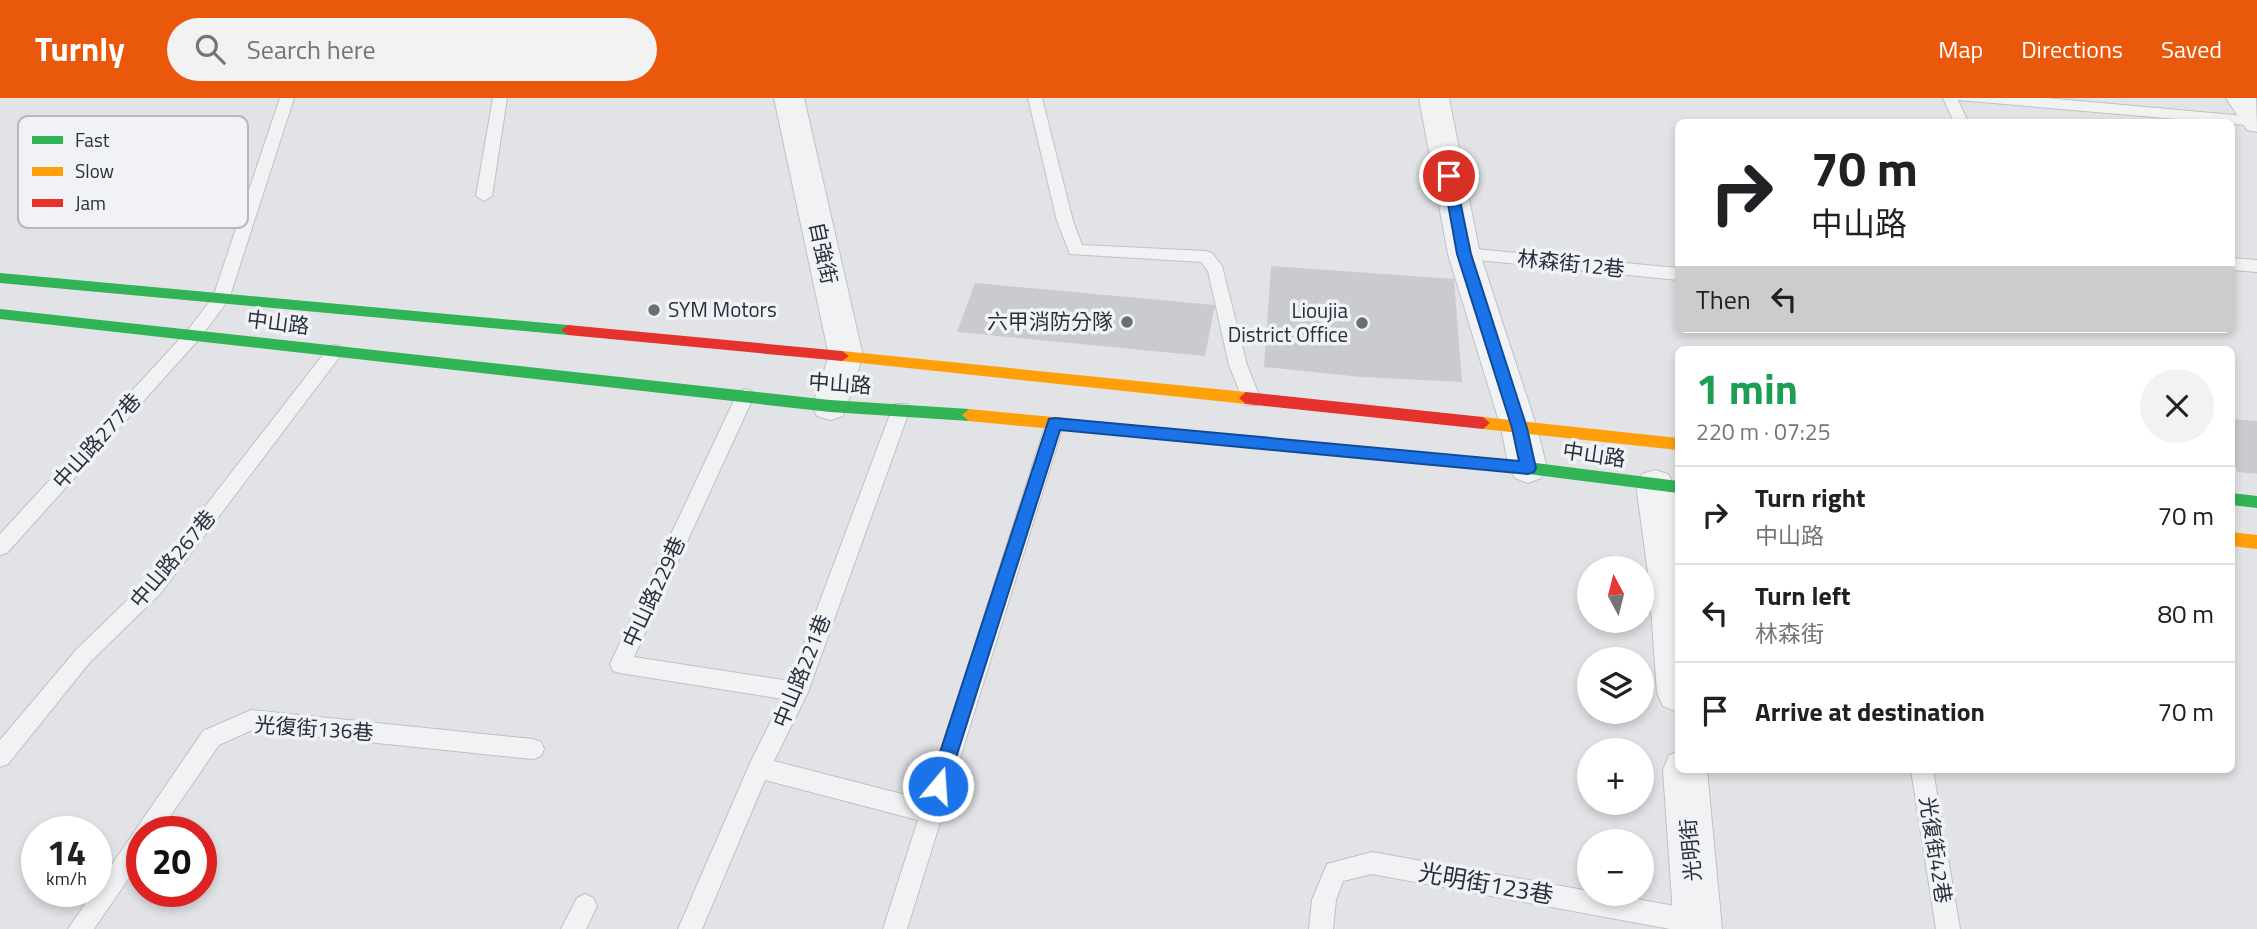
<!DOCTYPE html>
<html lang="en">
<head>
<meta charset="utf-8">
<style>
	:root { --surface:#fff; --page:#f2f2f2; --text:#202124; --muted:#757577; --line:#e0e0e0; --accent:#ea580c }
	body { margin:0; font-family:"Titillium Web","Noto Sans TC",sans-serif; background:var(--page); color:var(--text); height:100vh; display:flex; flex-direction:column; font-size:26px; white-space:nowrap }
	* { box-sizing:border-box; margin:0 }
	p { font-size:23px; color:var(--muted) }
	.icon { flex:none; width:38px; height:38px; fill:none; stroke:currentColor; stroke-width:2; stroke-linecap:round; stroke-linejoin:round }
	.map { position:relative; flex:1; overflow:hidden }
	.details { position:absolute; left:1675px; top:248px; width:560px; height:427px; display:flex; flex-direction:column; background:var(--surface); border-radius:10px; box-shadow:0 4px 10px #0003 }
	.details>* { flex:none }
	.hud { position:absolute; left:1675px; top:21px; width:560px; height:214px; border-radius:10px; box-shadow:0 4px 10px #0003; background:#fff; color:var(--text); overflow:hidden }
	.needle { width:46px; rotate:353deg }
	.buttons { position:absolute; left:1577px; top:458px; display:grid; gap:14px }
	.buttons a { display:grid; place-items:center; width:77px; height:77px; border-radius:50%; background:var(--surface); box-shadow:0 4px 10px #0003; font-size:35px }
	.speed { position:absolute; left:21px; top:718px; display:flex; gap:14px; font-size:35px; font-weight:700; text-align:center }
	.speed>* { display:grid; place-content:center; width:91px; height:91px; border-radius:50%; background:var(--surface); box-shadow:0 4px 10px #0003; line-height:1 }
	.speed small { font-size:18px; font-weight:400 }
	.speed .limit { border:10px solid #d22; background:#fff; color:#111 }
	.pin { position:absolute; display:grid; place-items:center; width:60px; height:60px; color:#fff; margin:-30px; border:4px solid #fff; border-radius:50%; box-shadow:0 2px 7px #0007 }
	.me { position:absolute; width:77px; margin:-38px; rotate:18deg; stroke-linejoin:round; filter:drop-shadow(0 0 5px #0008) }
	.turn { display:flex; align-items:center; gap:24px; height:147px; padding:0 21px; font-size:32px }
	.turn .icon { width:91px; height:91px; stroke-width:2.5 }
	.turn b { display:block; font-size:49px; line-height:60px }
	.then { display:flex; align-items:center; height:66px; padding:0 21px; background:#0003; gap:14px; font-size:26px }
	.round { display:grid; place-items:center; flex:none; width:74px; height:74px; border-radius:37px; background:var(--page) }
	.head { display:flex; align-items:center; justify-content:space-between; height:119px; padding:0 21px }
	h1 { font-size:42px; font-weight:700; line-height:52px; color:#1e9e55 }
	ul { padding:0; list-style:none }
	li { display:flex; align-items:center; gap:21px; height:98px; padding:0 21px; border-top:2px solid var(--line) }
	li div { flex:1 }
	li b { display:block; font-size:26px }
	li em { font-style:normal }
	header { display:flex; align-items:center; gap:42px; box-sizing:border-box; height:98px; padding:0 35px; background:var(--accent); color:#fff }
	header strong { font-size:33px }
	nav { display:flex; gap:38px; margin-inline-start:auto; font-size:24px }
	.search { width:490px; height:63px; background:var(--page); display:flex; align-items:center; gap:18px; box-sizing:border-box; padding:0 24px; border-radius:38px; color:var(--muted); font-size:26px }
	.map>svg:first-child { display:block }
</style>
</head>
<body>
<header>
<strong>Turnly</strong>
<div class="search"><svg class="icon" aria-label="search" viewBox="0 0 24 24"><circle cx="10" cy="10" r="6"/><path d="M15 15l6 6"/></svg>Search here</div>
<nav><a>Map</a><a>Directions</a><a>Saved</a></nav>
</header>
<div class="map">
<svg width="2257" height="831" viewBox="0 0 2257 831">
	<rect width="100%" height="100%" fill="#e2e3e6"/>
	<path fill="#cacbce" d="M1271 168 1454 181 1462 284 1361 279 1264 269Z
		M975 185 1215 207 1205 258 957 234Z
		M2231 321 2257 323V376L2238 374 2231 360Z"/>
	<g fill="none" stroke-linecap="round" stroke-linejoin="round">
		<defs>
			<path id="lane" d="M280 0H294L229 201 200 240 7 455 0 457V436L188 232 213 199Z
				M493 0H507L492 98 484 103 476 98Z
				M1028 0H1042L1073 123 1082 147 1206 153 1212 155 1222 168 1247 267 1261 302 1258 307H1246L1243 302 1229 267 1208 173 1201 164 1070 156 1057 123Z
				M1943 0H2046L2256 19 2257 28 1958 2 1968 24H1954Z
				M1464 150 1678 170V182L1458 160 1456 156 1458 152Z
				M2231 160 2257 162V174L2231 172Z
				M335 247 341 249 344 253 341 257 161 495 90 564 8 666 0 669V642L76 552 147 483 329 249Z
				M745 291 751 293 754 298 634 559 790 583 892 311 895 306H907L910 311 808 594 774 663 925 702 1046 325 1049 320H1061L1064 325 907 831H883L918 722 765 682 702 831H678L751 663 782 601 620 575 613 573 610 566 736 298 739 293Z
				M251 612 533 641 541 644 544 651 541 658 533 661 252 632 219 647 160 733H142V761L94 831H68L203 633Z
				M1911 672H1933L1960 831H1936Z
				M1372 754 1589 793V796H1609L1697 812 1705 816 1709 824 1706 831H1670L1372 776 1343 783 1336 802 1333 831H1309L1312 802 1327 766Z
				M585 796 593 800 597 808 586 831H561L577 800Z"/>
			<path id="street" d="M774 0H804L863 258 843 318 830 322 817 318 812 308 829 258Z
				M1419 0H1449L1480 156 1537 330 1547 370 1541 380 1528 385 1515 380 1509 370 1501 330 1448 156Z
				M2226 0H2256L2257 34 2247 32Z
				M1655 372 1668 376 1674 387 1678 414V614L1663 608 1657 595 1649 482 1636 387 1642 376Z
				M1678 654V672H1707L1722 831H1674L1663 672 1669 657Z"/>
		</defs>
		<use href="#lane" stroke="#c0c1c4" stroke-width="2"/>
		<use href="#street" stroke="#c0c1c4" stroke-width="2"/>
		<use href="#lane" fill="#f1f2f4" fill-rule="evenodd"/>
		<use href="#street" fill="#f1f2f4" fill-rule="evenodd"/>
		<path fill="#30b455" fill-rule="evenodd" d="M0 175 568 227 575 232 568 237 0 185Z
			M0 211 830 302 969 311 976 317 969 323 830 314 0 221Z
			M1398 352 1528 364 1678 383V395L1528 376 1398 364 1390 358Z
			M2231 395 2257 398V410L2231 407Z"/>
		<path fill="#ff9f0a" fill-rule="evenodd" d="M842 253 1246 294 1253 300 1246 306 842 263 835 258Z
			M969 311 1398 352 1406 358 1398 364 969 323 962 317Z
			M1483 319 1678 340V352L1483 331 1476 325Z
			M2231 434 2257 437V451L2231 448Z"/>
		<path fill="#e5322d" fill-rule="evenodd" d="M568 227 842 253 849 258 842 263 568 237 561 232Z
			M1246 294 1483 319 1490 325 1483 331 1246 306 1239 300Z"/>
	</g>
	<path fill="#1a73e8" stroke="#114b97" stroke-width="2" d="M1449 74 1455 78 1471 156 1527 330 1536 370 1534 374 1528 376 1060 332 947 688 945 694 938 697 932 694 929 688 1049 321 1055 320 1519 363 1512 330 1457 156 1443 78Z"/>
	<g fill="#6a6e79" stroke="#f0f2f6" stroke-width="2.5">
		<circle cx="654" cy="212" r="7"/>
		<circle cx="1127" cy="224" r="7"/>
		<circle cx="1362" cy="225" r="7"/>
	</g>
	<g text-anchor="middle" stroke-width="7" stroke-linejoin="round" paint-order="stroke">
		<g font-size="21" fill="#2a2f3e" stroke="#f0f2f6">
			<text transform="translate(823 155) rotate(78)" y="7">自強街</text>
			<text transform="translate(1571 166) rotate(6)" y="7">林森街12巷</text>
			<text transform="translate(278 225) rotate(7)" y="7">中山路</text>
			<text transform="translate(840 286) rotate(4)" y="7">中山路</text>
			<text transform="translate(97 343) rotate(-48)" y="7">中山路277巷</text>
			<text transform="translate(1594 357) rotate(8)" y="7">中山路</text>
			<text transform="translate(173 461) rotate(-50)" y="7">中山路267巷</text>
			<text transform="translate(654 494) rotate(-65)" y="7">中山路229巷</text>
			<text transform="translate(802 573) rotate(-68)" y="7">中山路221巷</text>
			<text transform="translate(314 631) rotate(4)" y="7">光復街136巷</text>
			<text transform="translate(1691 752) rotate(-95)" y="7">光明街</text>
			<text transform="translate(1935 752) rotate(81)" y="7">光復街42巷</text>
		</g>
		<g font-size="21" fill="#2a2f3e" stroke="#f0f2f6" text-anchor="end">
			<text x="668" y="219" text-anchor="start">SYM Motors</text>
			<text x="1348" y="220">Lioujia<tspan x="1348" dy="24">District Office</tspan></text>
			<text x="1113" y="231">六甲消防分隊</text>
		</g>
		<g font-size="24" fill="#2a2f3e" stroke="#f0f2f6">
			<text transform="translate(1486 786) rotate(10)" y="8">光明街123巷</text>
		</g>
	</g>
	<rect x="18" y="18" width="230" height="112" rx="10" fill="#f0f2f6" stroke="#b5b8bf" stroke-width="2"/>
	<rect x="32" y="38" width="31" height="8" fill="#30b455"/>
	<rect x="32" y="69" width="31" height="9" fill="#ff9f0a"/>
	<rect x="32" y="101" width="31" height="8" fill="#e5322d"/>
	<g font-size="19" fill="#2a2f3e">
		<text x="75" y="49">Fast</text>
		<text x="75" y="80">Slow</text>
		<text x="75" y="112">Jam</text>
	</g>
</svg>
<div class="buttons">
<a><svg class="needle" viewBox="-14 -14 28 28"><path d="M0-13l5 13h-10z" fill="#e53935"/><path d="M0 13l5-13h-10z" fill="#757577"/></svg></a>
<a><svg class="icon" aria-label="layers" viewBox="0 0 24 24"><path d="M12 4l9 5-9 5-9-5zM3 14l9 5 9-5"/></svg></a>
<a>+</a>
<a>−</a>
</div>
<div class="speed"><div>14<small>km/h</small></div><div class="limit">20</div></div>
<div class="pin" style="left:1449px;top:78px;background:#d93025"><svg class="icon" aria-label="arrive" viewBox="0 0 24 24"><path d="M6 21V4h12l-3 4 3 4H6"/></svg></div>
<svg class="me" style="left:938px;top:688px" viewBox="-20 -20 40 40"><circle r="17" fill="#1a73e8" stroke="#fff" stroke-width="3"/><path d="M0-11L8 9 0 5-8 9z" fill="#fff"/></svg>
<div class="hud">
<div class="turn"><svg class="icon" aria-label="right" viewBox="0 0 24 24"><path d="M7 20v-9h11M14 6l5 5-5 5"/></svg><div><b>70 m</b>中山路</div></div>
<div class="then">Then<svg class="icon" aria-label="left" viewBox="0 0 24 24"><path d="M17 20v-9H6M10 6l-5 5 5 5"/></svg></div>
</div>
<section class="details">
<div class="head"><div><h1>1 min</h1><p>220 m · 07:25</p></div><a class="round"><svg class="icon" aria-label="close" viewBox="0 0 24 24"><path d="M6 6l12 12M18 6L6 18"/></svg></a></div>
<ul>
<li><svg class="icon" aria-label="right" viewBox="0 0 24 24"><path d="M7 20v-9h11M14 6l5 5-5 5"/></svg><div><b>Turn right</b><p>中山路</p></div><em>70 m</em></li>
<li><svg class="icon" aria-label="left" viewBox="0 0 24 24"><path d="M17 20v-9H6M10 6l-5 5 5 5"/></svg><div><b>Turn left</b><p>林森街</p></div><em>80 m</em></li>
<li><svg class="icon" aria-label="arrive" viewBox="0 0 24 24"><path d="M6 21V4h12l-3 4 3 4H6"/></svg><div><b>Arrive at destination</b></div><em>70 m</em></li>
</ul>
</section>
</div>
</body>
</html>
